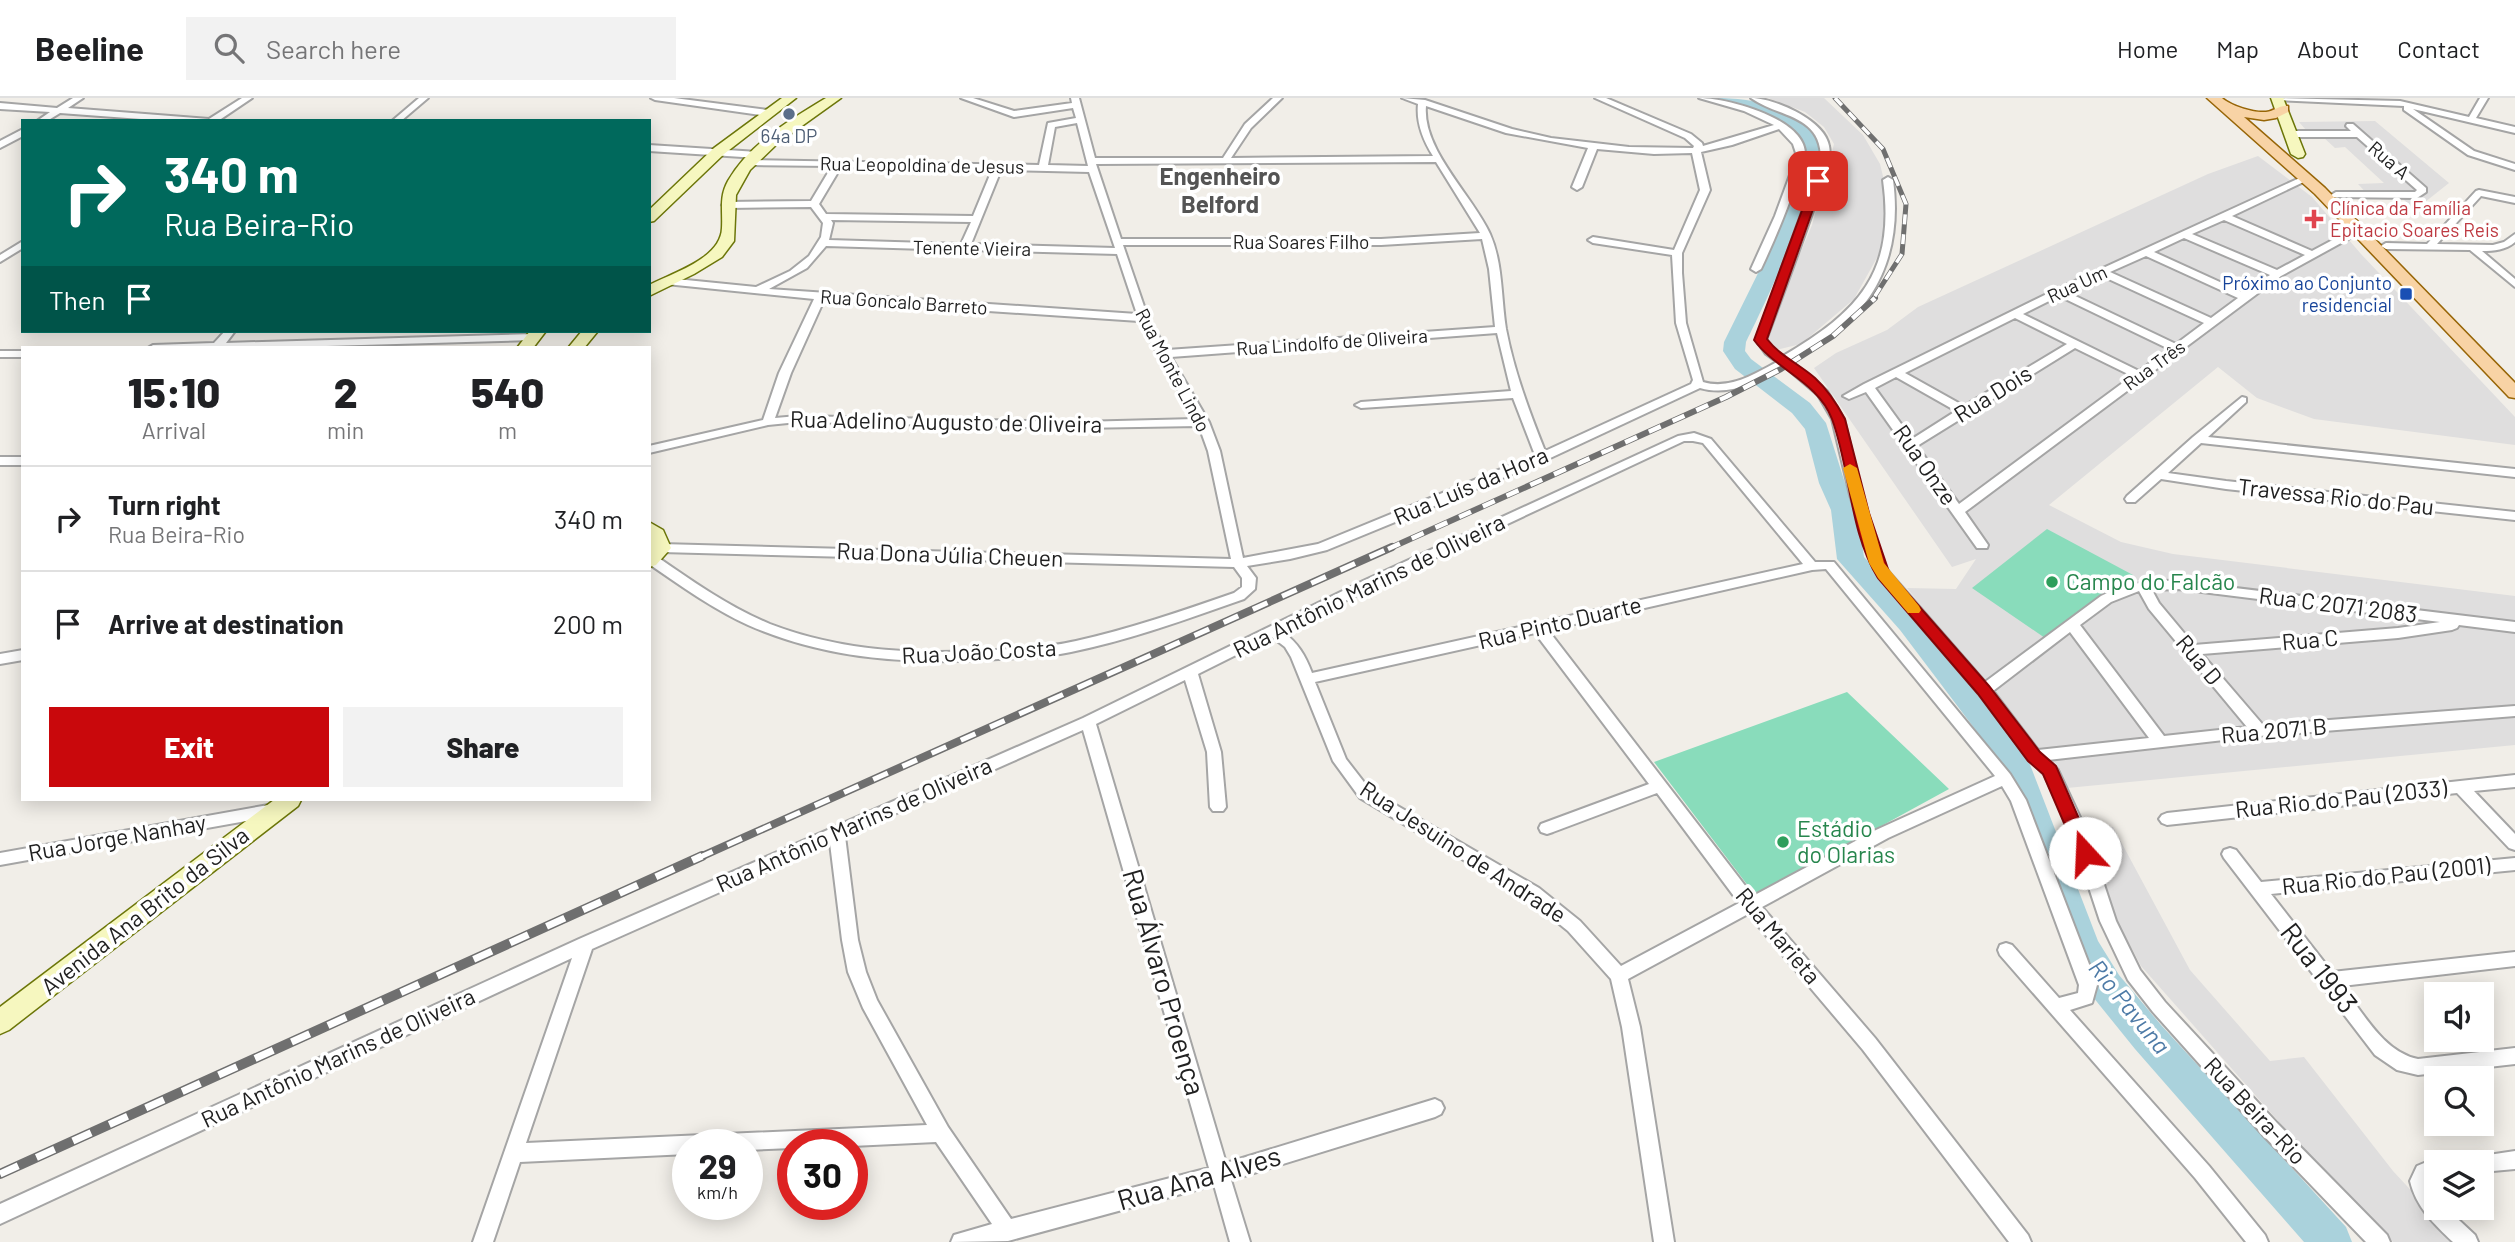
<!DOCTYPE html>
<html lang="en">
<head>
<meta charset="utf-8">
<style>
	:root { --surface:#fff; --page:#f2f2f2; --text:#202124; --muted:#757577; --line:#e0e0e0; --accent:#c9080c }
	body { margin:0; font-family:Barlow,sans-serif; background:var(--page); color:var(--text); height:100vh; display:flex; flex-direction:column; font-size:26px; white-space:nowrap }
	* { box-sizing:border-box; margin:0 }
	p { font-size:23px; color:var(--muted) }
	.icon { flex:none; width:38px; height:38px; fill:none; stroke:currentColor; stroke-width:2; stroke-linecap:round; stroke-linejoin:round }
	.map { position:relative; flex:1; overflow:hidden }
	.side { position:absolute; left:21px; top:248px; width:630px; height:455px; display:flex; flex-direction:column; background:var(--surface); border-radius:0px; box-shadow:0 4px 18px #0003 }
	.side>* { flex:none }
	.hud { position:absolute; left:21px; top:21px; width:630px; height:214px; border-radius:0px; box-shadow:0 4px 18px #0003; background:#00695c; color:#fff; overflow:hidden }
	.buttons { position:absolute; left:2424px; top:884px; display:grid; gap:14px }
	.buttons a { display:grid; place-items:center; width:70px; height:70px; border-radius:0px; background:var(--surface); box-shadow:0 4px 18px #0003; font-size:35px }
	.speed { position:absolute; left:672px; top:1031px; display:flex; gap:14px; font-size:35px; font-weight:700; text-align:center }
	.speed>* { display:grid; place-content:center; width:91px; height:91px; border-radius:50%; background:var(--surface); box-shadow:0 4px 18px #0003; line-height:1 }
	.speed small { font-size:18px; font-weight:400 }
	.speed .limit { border:10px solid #d22; background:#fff; color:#111 }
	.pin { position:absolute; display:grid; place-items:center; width:60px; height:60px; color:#fff; margin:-30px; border-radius:14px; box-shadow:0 4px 10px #0006 }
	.me { position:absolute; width:77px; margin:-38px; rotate:340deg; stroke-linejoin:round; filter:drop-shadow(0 0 5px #0008) }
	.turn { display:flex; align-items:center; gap:24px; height:147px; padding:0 28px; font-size:32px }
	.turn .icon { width:91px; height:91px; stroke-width:2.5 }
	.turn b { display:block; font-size:49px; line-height:60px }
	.then { display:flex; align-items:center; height:66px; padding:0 28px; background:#0003; gap:14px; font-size:26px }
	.eta { display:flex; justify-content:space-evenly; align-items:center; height:119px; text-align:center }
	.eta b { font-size:42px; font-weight:800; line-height:49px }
	.action { display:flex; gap:14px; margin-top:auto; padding:14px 28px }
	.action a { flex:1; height:80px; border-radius:0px; background:var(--accent); color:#fff; font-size:28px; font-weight:800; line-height:80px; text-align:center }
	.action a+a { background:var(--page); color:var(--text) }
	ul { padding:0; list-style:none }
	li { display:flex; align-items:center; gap:21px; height:105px; padding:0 28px; border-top:2px solid var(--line) }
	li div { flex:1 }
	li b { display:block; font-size:26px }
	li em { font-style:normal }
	header { display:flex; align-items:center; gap:42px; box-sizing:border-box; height:98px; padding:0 35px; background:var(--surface); border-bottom:2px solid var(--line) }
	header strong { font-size:33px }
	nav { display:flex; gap:38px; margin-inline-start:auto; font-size:24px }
	.search { width:490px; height:63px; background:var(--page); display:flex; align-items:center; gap:18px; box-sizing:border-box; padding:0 24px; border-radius:0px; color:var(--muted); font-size:26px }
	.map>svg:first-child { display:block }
</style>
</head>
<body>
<header>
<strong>Beeline</strong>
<div class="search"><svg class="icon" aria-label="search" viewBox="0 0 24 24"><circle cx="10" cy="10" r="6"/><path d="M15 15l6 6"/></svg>Search here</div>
<nav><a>Home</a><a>Map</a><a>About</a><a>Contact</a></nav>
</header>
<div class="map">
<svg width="2515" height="1144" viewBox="0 0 2515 1144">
	<rect width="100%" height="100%" fill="#f1eee8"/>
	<path fill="#dfdede" d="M1768 0H1824L1863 37 1880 66 1890 107 1879 156 1854 201 1801 246 1776 252 1766 243 1767 234 1812 127 1834 46 1824 29 1805 14Z
		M2375 23 2449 85 2415 112 2403 101 2371 100 2358 86 2384 85 2345 49 2335 50 2323 39 2313 40 2299 24Z
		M2258 58 2312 99 2361 156 2515 319V347L2314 321 2257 300 2218 269 2049 407 2121 444 2173 456 2515 498V647L2067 690 1907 490 1956 491 1976 461 1952 469 1814 270 1836 255 1887 232 1918 209 2208 76Z
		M2081 728 2113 729 2190 872 2270 963 2304 959 2393 1073 2459 1144H2393L2331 1083 2141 868 2113 815Z"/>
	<path fill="#89dcbb" d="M2047 431 2133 477 2045 540 1972 490Z
		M1847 594 1949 691 1755 797 1654 664Z"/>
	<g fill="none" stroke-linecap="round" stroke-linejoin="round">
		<path fill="#aad2dc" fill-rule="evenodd" d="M1716 0C1747 0 1809 7 1820 43 1829 71 1762 212 1746 244L1745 253 1751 261 1810 305 1826 325 1845 385 1857 412 1864 459 1920 518 2024 651 2098 843 2119 877 2161 927 2346 1129 2352 1144H2304L2135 951 2093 899 2064 849 1999 663 1900 532 1837 461 1831 412 1819 385 1805 331 1792 315 1735 271 1723 253 1724 244 1767 157 1804 54C1798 18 1749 11 1719 4Z"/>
		<defs>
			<path id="street" d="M73 0H83L68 10 209 21 242 0H252L218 23H168L60 15 47 23H37L50 14 0 11V5L57 10Z
				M419 0H428L401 23H392Z
				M651 0H674L768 12 772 15 768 18 655 2Z
				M961 0H973L1014 13 1072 5 1071 0H1079L1095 60H1223L1245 26 1273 0H1282L1251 30 1231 60 1433 58C1423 42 1416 25 1418 6L1402 0 1425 2 1512 31 1551 40 1629 49 1693 50 1694 48 1685 40 1595 0H1606L1691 36 1702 45 1703 48 1774 27 1744 13 1699 0C1727 0 1809 21 1805 59 1804 68 1799 77 1796 85 1786 115 1774 143 1761 171L1756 174 1751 171 1775 118 1797 58 1793 46 1779 31 1732 47 1701 54 1710 92 1682 155V175L1686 225 1703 284C1730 292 1754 276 1777 264L1766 256 1756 242 1821 61C1821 16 1779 20 1751 0 1774 0 1825 22 1829 48 1832 62 1825 76 1821 89 1804 141 1785 191 1766 242L1774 252 1783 258C1858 214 1896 175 1883 82L1888 79 1893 82C1901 141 1885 197 1836 233 1822 244 1803 252 1791 263L1827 293 1844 321 1862 397 1883 465 1889 474 1985 584 2101 498C2126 485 2151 482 2178 483L2515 524V534L2459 527 2457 530 2452 532 2398 540 2202 556 2263 627 2515 608V618L2259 638 2048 662 2058 672 2086 732 2116 823 2140 872 2165 904 2277 1025 2387 1137 2390 1144H2366L2263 1037 2153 914 2128 882 2100 823 2070 732 2044 676 2029 662 1979 596 1879 480 1871 465 1850 397 1832 321 1818 297 1784 268C1758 283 1731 299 1700 290L1546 362 1327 452 1290 461 1247 468 1256 480 1255 491 1244 501C1187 521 1130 542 1071 554 1047 559 1022 560 998 561 912 567 828 562 748 527 713 511 681 488 649 466V457L656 458C692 483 729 509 770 526 843 554 920 557 996 552 1023 550 1050 549 1076 543 1130 531 1182 513 1234 495L1242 489V480L1234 469 661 454 655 450 661 446 1231 461 1208 353 1199 328 1078 330 798 324 768 327 649 355V348L763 322 779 275 814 201 666 186 661 183 666 180 756 189 790 173 809 158 821 139 823 125 811 109 727 110 722 107 727 104 811 103 832 68 751 67 747 64 748 62 1039 67 1048 25 1076 20 1073 10 1014 19ZM1426 8 1506 35 1588 50 1572 89 1577 92 1582 89 1597 51 1654 56 1692 55 1700 92 1674 152 1593 139 1588 142 1593 145 1672 157 1676 225 1693 282 1691 286 1545 353C1529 313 1514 273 1506 231 1501 200 1503 165 1490 136 1473 98 1422 52 1426 8ZM1077 25 1088 68 1048 67 1055 29ZM1436 64 1480 135 1381 141H1121L1096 66ZM841 69 992 72 973 118 826 116 819 106ZM1001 72 1089 74 1115 150 971 146ZM831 122 971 124 961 146 829 142 833 125ZM1482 141 1489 171 1495 229 1167 252 1148 220 1123 147H1381ZM826 148 960 152 964 154 968 152 1117 156 1137 216 769 191 807 170ZM824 202 1139 223 1195 321 1078 324 798 318 775 320 791 275ZM1497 235 1511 293 1361 304 1355 307 1361 310 1513 300 1535 357 1318 446 1243 460 1220 353 1209 324 1171 259ZM2178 491 2440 524 2398 530 2194 547 2159 505 2152 492ZM2139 493 2149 511 2247 629 2164 638 2080 527 2111 504ZM2070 534 2149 640 2038 652 1993 593Z
				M2273 0 2400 3 2469 19 2480 0H2488L2476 20 2515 29V35L2413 11 2474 53 2515 66V72L2468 57 2404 12V8L2277 2Z
				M2347 26H2353L2426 90V94L2417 100 2333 99 2331 97 2336 94H2415L2417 92 2357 39H2292L2288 36 2292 33H2351L2346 28Z
				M23 31V38L0 50V43Z
				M649 47 758 54 762 57 758 60 649 53Z
				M2304 78 2312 80 2232 118 2312 153 2355 130H2361V134L2281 178 1965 414 1988 447 1987 450H1977L1866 294 1849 301 1843 298 1864 286 2055 192ZM2224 122 2305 157 2277 172 2192 136ZM2184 140 2270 177 2244 195 2154 154ZM2146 158 2238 200 2211 220 2110 174ZM2102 178 2204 225 2176 246 2067 194ZM2059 198 2169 251 2139 273 2023 216ZM2015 220 2067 246 1964 308 1905 275ZM2075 250 2132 278 1959 406 1917 348ZM1896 279 1956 313 1912 341 1875 290Z
				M2479 92 2515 99V105L2481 98 2437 146 2493 147 2504 144 2515 136V144C2506 152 2494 153 2482 153L2515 181V189L2470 152 2386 151 2381 148 2386 145 2427 146 2476 93Z
				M23 143V150L0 164V157Z
				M225 233H235L226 245 533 236 538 239 533 242 256 250H148L153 247 214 245Z
				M0 253H23V259H0Z
				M2242 299 2246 300V304L2208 339 2515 371V379L2201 345 2168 375 2226 383 2515 414V422L2226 391 2161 381 2135 404H2127L2125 401 2127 398 2193 339Z
				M1694 335 1711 341 1815 464H1834L2010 676 2026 702 2097 887 2092 905 2070 912 2209 1068 2265 1137 2268 1144H2246L2195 1080 2000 857 1998 852 2000 847 2006 845 2012 847 2059 900 2078 895 2079 887 2011 703 2002 688 1888 740 1762 809 1875 940 2028 1137 2031 1144H2009L1863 952 1748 816 1628 881 1640 929 1674 1144H1654L1622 929 1611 881 1568 833 1527 800 1360 700 1333 663 1291 559 1285 549 1272 539 1198 576 1221 654 1226 709 1223 713H1213L1210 709 1207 654 1185 582 1096 626 1226 1065 1435 1001 1441 1004 1444 1010 1441 1016 1435 1019 1231 1082 1250 1144H1230L1214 1087 1008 1143 951 1144 954 1137 992 1126 936 1044 852 1048 793 1046V1050L747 1052V1046H688V1056L520 1064 493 1144H473L572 860 0 1126V1106L579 841 1083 620 1363 483 1678 338ZM1684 343H1693L1703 345 1803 466 1312 575C1305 557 1298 545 1283 534L1373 489ZM1826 471 1995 678 1876 732 1753 798 1548 532 1812 472ZM1535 535 1649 686 1541 726 1539 730 1541 734 1547 736 1553 734 1657 695 1739 805 1621 868 1580 823 1539 790 1370 692 1346 661 1315 584ZM1083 632 1209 1070 1011 1121 948 1029 877 902 866 874 858 842 845 738ZM830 745 842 842 848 874 863 910 927 1027 526 1045 592 851Z
				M0 359H23V367H0Z
				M23 552V562L0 566V556Z
				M2515 677V689L2474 693 2515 736V752L2509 750 2457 695 2167 727 2162 725 2159 721 2162 717 2167 715Z
				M274 706 279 708 282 712 279 716 274 718 0 767V755Z
				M2230 750 2236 752 2261 784 2515 760V772L2271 796 2332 874 2515 854V868L2342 888C2363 914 2383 954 2418 961L2515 950V966L2418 977 2397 972 2375 957 2224 760 2222 756 2224 752Z
				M2515 1053V1071L2482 1074V1064H2473L2475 1059Z
				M2436 1060 2443 1064H2436V1078L2429 1083 2436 1098V1110H2446L2475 1137 2478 1144H2453C2434 1126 2416 1109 2410 1083L2417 1068Z"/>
			<path id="secondary" d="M782 0H796L724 56 654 123 649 124V112L714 50Z
				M826 0H841L778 45 750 72 736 97 734 143 722 159 694 176 649 198V187C672 175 721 161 722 130 723 112 719 99 728 83 749 46 791 21 826 0Z
				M2271 0H2283L2305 56 2303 59 2298 60 2291 56Z
				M530 233H546L533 250H517Z
				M582 233H598L584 250H568Z
				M649 424 663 432 671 450 656 467 649 469Z
				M274 702H301L298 708 9 932 0 936V909Z"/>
			<path id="primary" d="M2207 0H2222C2231 8 2253 15 2266 14 2275 13 2278 7 2288 8V14L2276 20 2264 22 2244 19 2325 90 2515 285V300L2509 299 2315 96Z"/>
		</defs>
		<use href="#street" stroke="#a5a5a5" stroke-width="4"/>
		<use href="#secondary" stroke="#6c7609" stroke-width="3"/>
		<use href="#primary" stroke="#976506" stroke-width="3"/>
		<use href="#street" fill="#fff" fill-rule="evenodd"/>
		<use href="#secondary" fill="#f6f7bf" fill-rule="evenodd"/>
		<use href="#primary" fill="#f8d3a5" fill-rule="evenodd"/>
		<defs>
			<path id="rail-far3" d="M1835 0 1883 51 1906 106 1902 156 1873 201"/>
			<path id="rail-far2" d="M1388 451 1726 299 1781 271 1833 238 1875 200"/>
			<path id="rail-far1" d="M698 760 1392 449"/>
			<path id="rail" d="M0 1076 702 758"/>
		</defs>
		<use href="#rail-far3" stroke="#6f6f6f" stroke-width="5"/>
		<use href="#rail-far2" stroke="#6f6f6f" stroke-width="6"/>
		<use href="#rail-far1" stroke="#6f6f6f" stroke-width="8"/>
		<use href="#rail" stroke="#6f6f6f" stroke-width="10"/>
		<use href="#rail-far3" stroke="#fff" stroke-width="3.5" stroke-dasharray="10" stroke-linecap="butt"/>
		<use href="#rail-far2" stroke="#fff" stroke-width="4.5" stroke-dasharray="13" stroke-linecap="butt"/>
		<use href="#rail-far1" stroke="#fff" stroke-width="5" stroke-dasharray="16" stroke-linecap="butt"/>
		<use href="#rail" stroke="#fff" stroke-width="7" stroke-dasharray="20" stroke-linecap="butt"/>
	</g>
	<path fill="#c9080c" stroke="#830508" stroke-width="2" d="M1814 80 1823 83 1767 241C1780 258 1799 266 1815 280 1827 291 1837 306 1845 321L1869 415 1889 474 1989 588 2040 654 2056 668 2094 755 2091 760 2085 762 2079 760 2043 676 2028 663 1978 596 1878 480C1849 433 1851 373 1832 321 1818 284 1776 272 1754 242Z"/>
	<path fill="#f59e0b" d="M1850 366 1857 370 1884 465 1919 508 1921 512 1919 515H1908L1878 480 1869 465 1843 370Z"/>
	<circle fill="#5c6f8a" stroke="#fff" stroke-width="2.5" cx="789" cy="16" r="7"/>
	<path fill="#e0444e" stroke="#fff" stroke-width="2.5" d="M2310.5 110.5h7v7h7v7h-7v7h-7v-7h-7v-7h7z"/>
	<rect fill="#1a4fb4" stroke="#fff" stroke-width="2.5" x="2399" y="189" width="14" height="14" rx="3.5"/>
	<g fill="#2e9e5b" stroke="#fff" stroke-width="2.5">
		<circle cx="2052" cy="484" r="7"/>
		<circle cx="1783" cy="744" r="7"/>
	</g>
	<g text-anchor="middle" stroke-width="7" stroke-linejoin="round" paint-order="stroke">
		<g font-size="19" fill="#4e5e75" stroke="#fff">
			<text x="789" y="45">64a DP</text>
		</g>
		<g font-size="19" fill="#212121" stroke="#fff">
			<text transform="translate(2389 62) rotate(41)" y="7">Rua A</text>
			<text transform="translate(922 67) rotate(1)" y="7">Rua Leopoldina de Jesus</text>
			<text x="1301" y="151">Rua Soares Filho</text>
			<text transform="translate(972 150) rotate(1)" y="7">Tenente Vieira</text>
			<text transform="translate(2077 186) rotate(-25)" y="7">Rua Um</text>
			<text transform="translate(904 204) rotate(4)" y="7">Rua Goncalo Barreto</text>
			<text transform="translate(1332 244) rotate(-4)" y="7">Rua Lindolfo de Oliveira</text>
			<text transform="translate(2154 267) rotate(-36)" y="7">Rua Três</text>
			<text transform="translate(1173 272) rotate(62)" y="7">Rua Monte Lindo</text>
		</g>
		<g font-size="19" fill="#be3a42" stroke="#fff" text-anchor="start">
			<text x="2330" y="117">Clínica da Família<tspan x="2330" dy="22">Epitacio Soares Reis</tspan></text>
		</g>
		<g font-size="19" fill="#164399" stroke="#fff" text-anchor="end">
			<text x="2392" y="192">Próximo ao Conjunto<tspan x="2392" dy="22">residencial</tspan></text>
		</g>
		<g font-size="23" fill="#212121" stroke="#fff">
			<text transform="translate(1993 296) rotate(-32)" y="8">Rua Dois</text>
			<text transform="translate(946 324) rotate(1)" y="8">Rua Adelino Augusto de Oliveira</text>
			<text transform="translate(1925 367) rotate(55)" y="8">Rua Onze</text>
			<text transform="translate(1471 388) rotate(-23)" y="8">Rua Luís da Hora</text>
			<text transform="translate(2336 399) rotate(6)" y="8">Travessa Rio do Pau</text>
			<text transform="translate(950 457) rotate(2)" y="8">Rua Dona Júlia Cheuen</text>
			<text transform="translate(1369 488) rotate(-26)" y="8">Rua Antônio Marins de Oliveira</text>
			<text transform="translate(2338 507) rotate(7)" y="8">Rua C 2071 2083</text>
			<text transform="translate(1560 525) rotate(-13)" y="8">Rua Pinto Duarte</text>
			<text transform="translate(2310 542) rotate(-5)" y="8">Rua C</text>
			<text transform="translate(979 554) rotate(-3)" y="8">Rua João Costa</text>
			<text transform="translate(2199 562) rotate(50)" y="8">Rua D</text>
			<text transform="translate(2274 633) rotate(-5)" y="8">Rua 2071 B</text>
			<text transform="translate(2341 701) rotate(-6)" y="8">Rua Rio do Pau (2033)</text>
			<text transform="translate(854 727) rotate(-24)" y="8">Rua Antônio Marins de Oliveira</text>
			<text transform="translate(117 740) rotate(-10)" y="8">Rua Jorge Nanhay</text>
			<text transform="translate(1463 754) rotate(33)" y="8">Rua Jesuino de Andrade</text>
			<text transform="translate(2386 778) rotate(-6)" y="8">Rua Rio do Pau (2001)</text>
			<text transform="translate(145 813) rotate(-38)" y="8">Avenida Ana Brito da Silva</text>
			<text transform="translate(1778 838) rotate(50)" y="8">Rua Marieta</text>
			<text transform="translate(338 960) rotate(-25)" y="8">Rua Antônio Marins de Oliveira</text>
			<text transform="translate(2255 1013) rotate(47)" y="8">Rua Beira-Rio</text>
		</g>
		<g font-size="23" fill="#27864d" stroke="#fff" text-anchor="start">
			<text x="2066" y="492">Campo do Falcão</text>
			<text x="1797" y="739">Estádio<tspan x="1797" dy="26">do Olarias</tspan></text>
		</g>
		<g font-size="24" font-weight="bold" fill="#545454" stroke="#fff">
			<text x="1220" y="87">Engenheiro<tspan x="1220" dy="28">Belford</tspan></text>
		</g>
		<g font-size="24" font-style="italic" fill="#4d7aa6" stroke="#fff">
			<text transform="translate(2129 909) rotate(51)" y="8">Rio Pavuna</text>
		</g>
		<g font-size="28" fill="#212121" stroke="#fff">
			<text transform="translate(2319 870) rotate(52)" y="10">Rua 1993</text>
			<text transform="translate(1164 884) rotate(74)" y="10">Rua Álvaro Proença</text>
			<text transform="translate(1199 1080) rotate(-16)" y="10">Rua Ana Alves</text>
		</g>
	</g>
</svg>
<div class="buttons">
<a><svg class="icon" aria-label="sound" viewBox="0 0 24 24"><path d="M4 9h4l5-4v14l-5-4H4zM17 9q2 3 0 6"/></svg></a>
<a><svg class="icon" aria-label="search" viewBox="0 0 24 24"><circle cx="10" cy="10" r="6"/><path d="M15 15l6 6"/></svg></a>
<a><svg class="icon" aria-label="layers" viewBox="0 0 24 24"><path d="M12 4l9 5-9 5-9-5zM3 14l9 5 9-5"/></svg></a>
</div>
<div class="speed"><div>29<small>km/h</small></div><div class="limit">30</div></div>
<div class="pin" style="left:1818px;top:83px;background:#d93025"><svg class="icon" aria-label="arrive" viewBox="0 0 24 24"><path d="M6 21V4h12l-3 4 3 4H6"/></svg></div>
<svg class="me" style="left:2085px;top:755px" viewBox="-20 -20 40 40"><circle r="19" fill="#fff"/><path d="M0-13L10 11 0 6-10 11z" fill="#c9080c"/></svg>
<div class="hud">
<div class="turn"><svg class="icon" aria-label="right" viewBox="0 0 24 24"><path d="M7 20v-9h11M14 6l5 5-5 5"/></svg><div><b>340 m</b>Rua Beira-Rio</div></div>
<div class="then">Then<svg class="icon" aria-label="arrive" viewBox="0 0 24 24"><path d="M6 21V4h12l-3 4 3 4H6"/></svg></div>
</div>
<section class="side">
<div class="eta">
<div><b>15:10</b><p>Arrival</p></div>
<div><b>2</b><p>min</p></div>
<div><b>540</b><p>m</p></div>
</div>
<ul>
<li><svg class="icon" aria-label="right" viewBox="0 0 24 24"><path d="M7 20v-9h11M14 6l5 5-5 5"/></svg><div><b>Turn right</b><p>Rua Beira-Rio</p></div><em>340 m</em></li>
<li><svg class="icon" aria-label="arrive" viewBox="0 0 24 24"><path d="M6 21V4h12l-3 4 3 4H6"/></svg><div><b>Arrive at destination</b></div><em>200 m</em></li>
</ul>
<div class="action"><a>Exit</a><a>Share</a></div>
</section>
</div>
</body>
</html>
